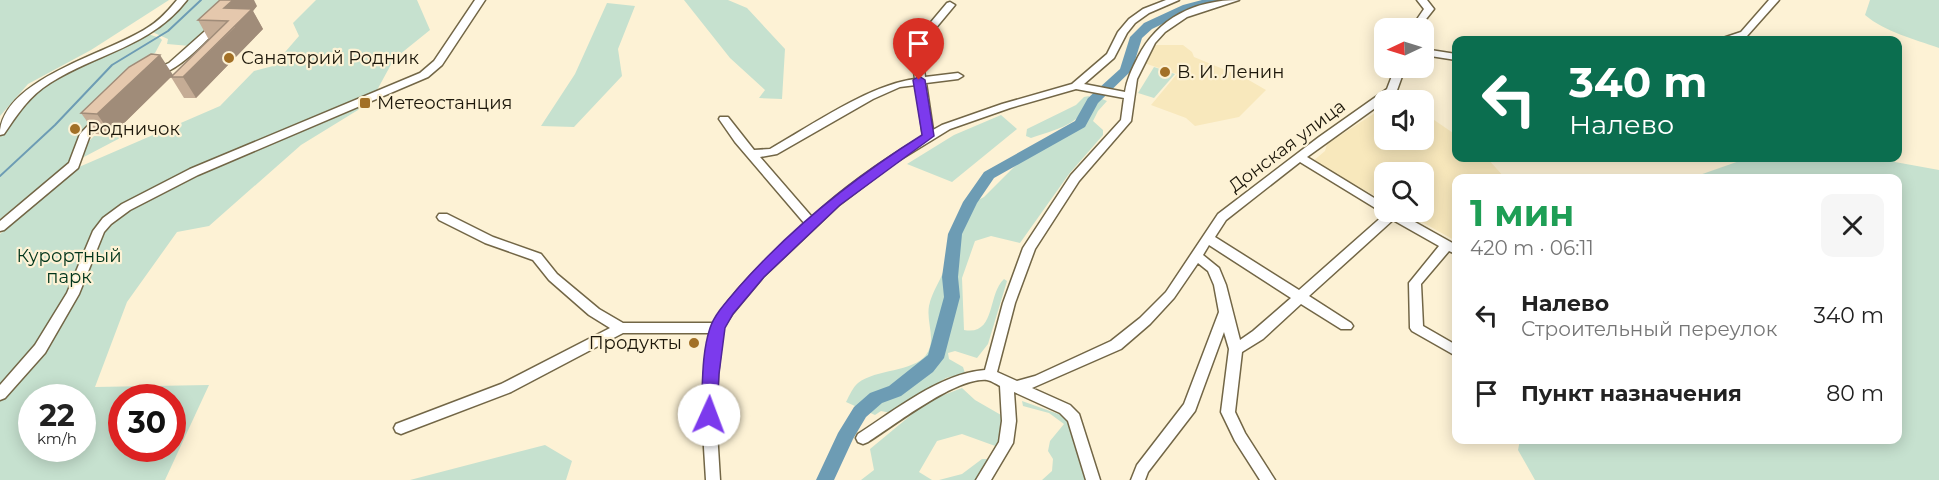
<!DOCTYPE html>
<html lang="ru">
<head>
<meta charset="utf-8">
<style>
	:root { --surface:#fff; --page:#f6f6f6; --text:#222; --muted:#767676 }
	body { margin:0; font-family:Montserrat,sans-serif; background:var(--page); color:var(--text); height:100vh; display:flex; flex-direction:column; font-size:22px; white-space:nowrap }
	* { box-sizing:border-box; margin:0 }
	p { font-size:20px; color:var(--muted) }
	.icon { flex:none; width:33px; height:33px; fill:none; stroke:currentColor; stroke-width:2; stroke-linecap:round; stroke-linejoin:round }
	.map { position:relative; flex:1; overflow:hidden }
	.panel { position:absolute; left:1452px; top:174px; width:450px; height:270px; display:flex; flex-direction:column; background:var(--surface); border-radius:12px; box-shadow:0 3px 15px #0003 }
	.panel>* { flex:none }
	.hud { position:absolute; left:1452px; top:36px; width:450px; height:126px; border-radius:12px; box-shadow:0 3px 15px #0003; background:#0b6e4f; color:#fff; overflow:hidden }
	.needle { width:39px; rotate:266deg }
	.tools { position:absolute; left:1374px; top:18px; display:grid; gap:12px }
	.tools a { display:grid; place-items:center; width:60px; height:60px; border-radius:12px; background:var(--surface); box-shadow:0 3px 15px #0003; font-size:30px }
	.speed { position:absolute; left:18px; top:384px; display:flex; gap:12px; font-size:30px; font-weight:700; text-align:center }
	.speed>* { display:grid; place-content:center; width:78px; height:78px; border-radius:50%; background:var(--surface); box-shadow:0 3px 15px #0003; line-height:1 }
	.speed small { font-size:15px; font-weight:400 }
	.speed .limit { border:9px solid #d22; background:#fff; color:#111 }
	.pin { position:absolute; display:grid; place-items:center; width:51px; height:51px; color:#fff; margin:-62px -26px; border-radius:50% 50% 50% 0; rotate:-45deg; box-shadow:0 0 6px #0007 }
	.pin .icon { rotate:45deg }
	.me { position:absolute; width:66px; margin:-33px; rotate:2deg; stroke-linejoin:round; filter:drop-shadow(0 0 4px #0008) }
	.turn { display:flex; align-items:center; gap:21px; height:126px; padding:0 18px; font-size:27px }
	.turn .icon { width:78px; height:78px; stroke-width:2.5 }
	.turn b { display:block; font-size:42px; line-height:51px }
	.round { display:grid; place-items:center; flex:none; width:63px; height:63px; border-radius:12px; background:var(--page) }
	.head { display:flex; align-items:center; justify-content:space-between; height:102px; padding:0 18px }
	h1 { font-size:36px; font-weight:700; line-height:45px; color:#1e9e55 }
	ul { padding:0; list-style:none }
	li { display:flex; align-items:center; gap:18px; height:78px; padding:0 18px }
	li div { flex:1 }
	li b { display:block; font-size:22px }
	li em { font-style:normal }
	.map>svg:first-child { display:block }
</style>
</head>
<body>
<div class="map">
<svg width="1939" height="480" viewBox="0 0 1939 480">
	<rect width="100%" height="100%" fill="#fdf2d5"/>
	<path fill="#f8e8bc" d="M1153 45H1183L1192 52 1194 57 1247 79 1266 90 1239 117 1195 126 1186 118 1151 105 1177 74 1144 63Z
		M1384 107V140H1424V113L1456 135V158H1487L1505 178H1456V241L1404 212H1424V172H1384V201L1313 161 1325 151 1327 144Z"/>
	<path fill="#c6e1cf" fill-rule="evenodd" d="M0 0H169L91 50 28 84 0 116Z
		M184 0H242L190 46 167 44 168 39 150 31Z
		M316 0H417L430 30 394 59 376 92 358 110 301 145 209 226 177 232 127 302 95 387 209 385 165 480H0V234L79 167 220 106 254 71 273 66 299 36 293 23ZM32 398H82V448H32ZM122 398H172V448H122Z
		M684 0H728L747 8 785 49 782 99 759 98 765 90 730 58Z
		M1870 0H1939V48C1914 39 1885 32 1865 15Z
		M607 3 635 6 618 49 622 76 574 127 541 126 575 74Z
		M148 34 160 38 162 40 155 53 147 57 169 64 79 136 68 163 0 219V137L32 94 55 79Z
		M1154 67 1175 74 1154 98 1138 93Z
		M1089 96C1086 124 1054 130 1031 138L1026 136 1027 129 1076 105 1084 97Z
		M1100 98 1107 101 1098 111 1093 121 1103 130V135L1069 174 1020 243 991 236 975 241 962 278 964 330C996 336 987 295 1004 279L1007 281 988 344 977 358 955 351 948 353 949 359 963 367 965 373 946 378 891 413 881 411 875 415 846 402C849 396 853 387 858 383 876 369 913 372 926 355 937 340 926 323 929 306 932 291 942 279 946 264L957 257 959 234 974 202 984 197 1019 162 1081 128Z
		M1001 115 1017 129 952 182 907 164 954 135Z
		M94 136 122 137 82 158 88 142Z
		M1748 158H1873L1939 170V480H1535L1518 450 1520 440H1898V178H1691Z
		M962 388 975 400 1001 415 1003 428 998 447 962 434 937 441 919 472 932 480H861L874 470 870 449 928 401Z
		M1022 401 1064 416 1070 425 1087 480H1042L1052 471 1053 459 1048 451 1050 441 1064 424 1049 413 1023 406Z
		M545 445 572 461 566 480H410Z
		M982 459H992L978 480H939L962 474Z"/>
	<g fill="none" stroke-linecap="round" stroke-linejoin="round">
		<path stroke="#6d9cb4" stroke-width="2" d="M0 176 55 125 112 65 168 31 201 0"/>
		<path fill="#6d9cb4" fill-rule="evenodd" d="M1202 0H1223L1221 2 1191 10 1152 29 1142 38 1132 70 1098 103 1085 127 994 178 977 203 962 234 958 277 960 297 944 358 933 372 901 396 882 403 866 417 853 439 834 480H816L838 433 854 407 870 393 889 386 928 355 944 297 942 277 948 234 963 202 984 172 1075 121 1088 98 1120 69 1130 37 1144 23 1183 5Z"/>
		<defs>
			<path id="minor" d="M177 0H187C151 47 97 53 50 83 29 96 17 115 4 134L0 135C0 79 108 54 147 28 159 21 168 11 177 0Z
				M475 0H485L442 65 428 77 198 175 130 210 111 224 104 232 79 294 45 353 5 398 0 400V385L35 345 67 293 93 231 103 218 122 204 190 169 420 73 434 61Z
				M1166 0H1179L1149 13 1135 23 1127 33 1114 58 1084 84 1125 92C1127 79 1132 69 1138 57 1158 18 1195 0 1239 0L1187 17 1165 32 1155 43 1137 79 1131 121 1079 181 1035 249 1015 303 997 372 1017 381 1035 376 1111 341 1140 318 1166 292 1218 214 1319 137 1387 89 1395 68H1405L1396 93 1307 157 1384 204V212H1397L1456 245V254L1449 251 1421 284 1423 326 1456 345V356L1412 331 1410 328 1409 283 1439 246 1393 220 1309 296 1351 323 1353 326 1351 329H1341L1301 304 1263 339 1242 352 1235 412 1245 433 1275 480H1260L1235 441 1221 412 1229 349 1224 332 1195 411 1148 472 1145 480H1131L1137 465 1184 404 1219 312 1214 285 1208 271 1198 263 1174 298 1150 324 1121 349 1032 388 1070 405 1079 414 1100 480H1086L1068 421 1060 413 1014 392 1016 421 1013 443 991 480H976L999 442 1002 421 1000 386C996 384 992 381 987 380 956 377 895 425 868 442L863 444 858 442 856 438 858 434C894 411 941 373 985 370L1003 303 1023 248 1071 175 1121 120 1124 98 1076 89 1010 108 950 129 893 164 839 205 763 277 733 313 723 328 718 374 716 415 720 480H706L702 415 704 374 710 333H623L511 392 406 432 401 434 396 432 394 428 396 424 501 384 610 328 589 315 549 280 533 260 485 243 439 220 437 217 439 214H447L493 237 541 254 557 274 599 309 623 323H713C737 284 772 255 805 224L735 142 719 119 720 117H728L754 150 770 149C812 125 869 85 915 79L912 55 926 28 947 3 950 2 955 5 935 29 922 55 925 77 958 73 963 76 958 79 926 83 933 130 942 125 1002 104 1072 84 1107 54 1118 32 1129 19 1143 9ZM916 85 923 136C883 160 846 185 812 217L760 157 777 154 873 99 900 87ZM1300 162 1385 214 1299 290 1215 237 1226 220ZM1209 245 1291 298 1253 331 1240 340 1226 285 1219 268 1203 255Z
				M1417 0H1427L1434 9 1419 28H1411L1424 9Z
				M1769 0H1779L1747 36 1734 40H1722L1723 38 1741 32Z
				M217 22 222 25 220 27C205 41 173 78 151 75V71L169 63 214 23Z
				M1424 49 1456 54V60L1424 55Z
				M103 113 108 116 90 135 78 168 4 230 0 231V221L69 163 80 134 99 114Z"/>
		</defs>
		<use href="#minor" stroke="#726646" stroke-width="3"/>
		<use href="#minor" fill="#fff" fill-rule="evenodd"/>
	</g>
	<path fill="#c5ac95" d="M257 6 253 11 263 29 196 98H184L171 77 112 135 96 134 81 113 173 75 209 40 198 20Z"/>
	<path fill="#a08c79" d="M233 0H254L257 6 253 11 263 29 196 98 183 77 235 27 224 8Z
		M160 55 173 75 112 135 97 114Z"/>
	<path fill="#e5c8ad" stroke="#a08c79" stroke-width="1.5" d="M220 0H233L224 8 252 9 183 77H171L228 21 198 20Z
		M151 54 160 55 97 114 81 113 129 67Z"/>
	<path fill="#7c3aed" stroke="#51269a" stroke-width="1.5" d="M919 76 925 80 934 136 840 205 764 277 733 314 725 328 719 374 717 415 715 419 709 421 704 419 701 415C703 387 701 355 710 328 715 313 729 299 739 287 792 227 855 177 922 135L913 80Z"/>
	<g fill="#a27026" stroke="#fdf2d5" stroke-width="2">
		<circle cx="229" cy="58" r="6"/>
		<circle cx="1165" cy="72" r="6"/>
		<rect x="359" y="97" width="12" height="12" rx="3"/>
		<circle cx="75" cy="129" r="6"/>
		<circle cx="694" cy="343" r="6"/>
	</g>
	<g text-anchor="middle" stroke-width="4.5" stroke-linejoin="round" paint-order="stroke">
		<g font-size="18" fill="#1c170a" stroke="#fdf2d5" text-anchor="start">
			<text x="241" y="64">Санаторий Родник</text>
			<text x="1177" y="78">В. И. Ленин</text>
			<text x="377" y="109">Метеостанция</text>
			<text x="87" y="135">Родничок</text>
			<text x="682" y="349" text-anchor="end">Продукты</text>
		</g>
		<g font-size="18" fill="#1c170a" stroke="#fdf2d5">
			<text transform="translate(1287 146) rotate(-37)" y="6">Донская улица</text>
		</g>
		<g font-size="18" fill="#00351b" stroke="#fdf2d5">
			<text x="69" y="262">Курортный<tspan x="69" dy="21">парк</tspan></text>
		</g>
	</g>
</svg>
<div class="tools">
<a><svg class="needle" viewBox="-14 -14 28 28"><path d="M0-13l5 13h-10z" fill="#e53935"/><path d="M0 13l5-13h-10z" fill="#767676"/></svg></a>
<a><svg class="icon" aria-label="sound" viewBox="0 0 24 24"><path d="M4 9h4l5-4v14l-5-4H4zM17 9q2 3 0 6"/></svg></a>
<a><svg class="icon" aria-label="search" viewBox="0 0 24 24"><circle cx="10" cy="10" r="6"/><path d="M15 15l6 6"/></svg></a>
</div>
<div class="speed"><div>22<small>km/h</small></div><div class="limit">30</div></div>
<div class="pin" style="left:919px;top:80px;background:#d93025"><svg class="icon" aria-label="arrive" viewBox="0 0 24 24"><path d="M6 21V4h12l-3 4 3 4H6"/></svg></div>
<svg class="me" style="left:709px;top:415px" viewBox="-20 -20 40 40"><circle r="19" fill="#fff"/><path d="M0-13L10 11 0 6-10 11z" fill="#7c3aed"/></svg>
<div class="hud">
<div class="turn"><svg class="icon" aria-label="left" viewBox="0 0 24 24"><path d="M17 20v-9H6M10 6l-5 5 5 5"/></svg><div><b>340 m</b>Налево</div></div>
</div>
<section class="panel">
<div class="head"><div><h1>1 мин</h1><p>420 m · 06:11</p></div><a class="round"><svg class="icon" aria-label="close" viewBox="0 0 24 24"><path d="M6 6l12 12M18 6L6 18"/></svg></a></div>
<ul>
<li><svg class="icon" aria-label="left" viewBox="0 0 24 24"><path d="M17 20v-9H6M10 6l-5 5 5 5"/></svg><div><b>Налево</b><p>Строительный переулок</p></div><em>340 m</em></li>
<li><svg class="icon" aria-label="arrive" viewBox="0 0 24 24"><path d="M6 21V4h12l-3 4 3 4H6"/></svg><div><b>Пункт назначения</b></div><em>80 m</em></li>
</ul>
</section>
</div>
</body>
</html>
